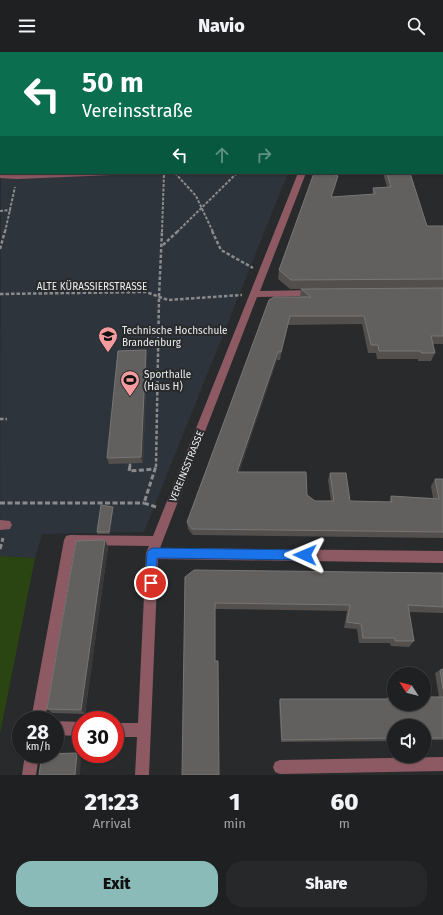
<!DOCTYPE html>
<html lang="en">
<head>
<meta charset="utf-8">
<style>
	:root { --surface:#1e2021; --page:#26282a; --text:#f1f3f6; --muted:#a1a3a5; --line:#3c3e3f; --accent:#8bbbb9 }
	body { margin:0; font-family:"Fira Sans",sans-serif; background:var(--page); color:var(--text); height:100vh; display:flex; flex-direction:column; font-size:15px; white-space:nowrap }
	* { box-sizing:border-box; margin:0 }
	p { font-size:13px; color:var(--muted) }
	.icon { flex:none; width:22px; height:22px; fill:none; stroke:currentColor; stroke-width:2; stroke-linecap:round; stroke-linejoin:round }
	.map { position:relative; height:723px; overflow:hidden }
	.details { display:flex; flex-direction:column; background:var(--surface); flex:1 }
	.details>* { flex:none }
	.banner { position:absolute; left:0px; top:0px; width:443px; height:122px; box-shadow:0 1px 3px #0004,0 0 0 1px var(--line); background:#0b6e4f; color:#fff; overflow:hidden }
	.needle { width:26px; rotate:306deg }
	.controls { position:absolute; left:387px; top:615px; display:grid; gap:8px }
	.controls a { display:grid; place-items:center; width:44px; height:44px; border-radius:50%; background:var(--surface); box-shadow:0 1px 3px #0004,0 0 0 1px var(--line); font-size:20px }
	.speed { position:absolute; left:12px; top:659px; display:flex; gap:8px; font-size:20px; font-weight:700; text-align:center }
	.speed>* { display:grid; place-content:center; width:52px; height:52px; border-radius:50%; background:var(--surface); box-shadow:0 1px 3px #0004,0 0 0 1px var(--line); line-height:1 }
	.speed small { font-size:10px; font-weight:400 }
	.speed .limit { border:6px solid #d22; background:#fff; color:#111 }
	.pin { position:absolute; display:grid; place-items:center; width:34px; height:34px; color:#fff; margin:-17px; border:2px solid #fff; border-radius:50%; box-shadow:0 1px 4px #0007 }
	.me { position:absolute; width:44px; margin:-22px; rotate:271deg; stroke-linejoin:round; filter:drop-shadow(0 0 3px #0008) }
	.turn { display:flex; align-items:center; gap:14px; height:84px; padding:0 16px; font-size:18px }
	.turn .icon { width:52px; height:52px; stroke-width:2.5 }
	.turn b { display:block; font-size:28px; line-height:34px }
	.lanes { display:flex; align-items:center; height:38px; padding:0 16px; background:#0003; justify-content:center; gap:20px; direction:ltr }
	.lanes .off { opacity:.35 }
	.eta { display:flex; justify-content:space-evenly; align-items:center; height:68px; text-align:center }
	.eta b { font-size:24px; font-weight:800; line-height:28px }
	.cta { display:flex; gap:8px; margin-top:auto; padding:8px 16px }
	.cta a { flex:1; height:46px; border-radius:16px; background:var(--accent); color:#111; font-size:16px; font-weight:800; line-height:46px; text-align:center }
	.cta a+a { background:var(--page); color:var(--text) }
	header { display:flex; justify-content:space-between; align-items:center; height:52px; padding:0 16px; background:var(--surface); font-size:18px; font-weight:800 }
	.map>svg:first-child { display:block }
</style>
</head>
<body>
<header><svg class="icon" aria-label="menu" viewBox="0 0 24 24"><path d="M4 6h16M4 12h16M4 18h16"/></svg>Navio<svg class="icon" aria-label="search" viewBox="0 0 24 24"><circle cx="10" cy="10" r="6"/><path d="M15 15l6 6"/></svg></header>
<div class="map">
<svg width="443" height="723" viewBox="0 0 443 723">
	<rect width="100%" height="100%" fill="#282a2c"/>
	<path fill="#2e343b" d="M1 59V121H288L144 480 42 482 35 506 0 504Z"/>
	<path fill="#2a4512" d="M0 504 35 506 0 682Z"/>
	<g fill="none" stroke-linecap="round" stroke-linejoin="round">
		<path stroke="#898b8d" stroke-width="2" stroke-dasharray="3 1.5" stroke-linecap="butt" d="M175 121 196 144 213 180
			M0 159 11 158
			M5 180 15 135
			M162 180 164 121
			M177 180 237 121"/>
		<path stroke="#898b8d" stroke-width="2.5" stroke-dasharray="3.5 2" stroke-linecap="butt" d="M212 179 221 198 253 216
			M163 193 178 179
			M0 197 5 179
			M0 242 146 240 168 248 242 243
			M0 367H7
			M130 415V411
			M156 415 159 245 162 179"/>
		<path stroke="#898b8d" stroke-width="3" stroke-dasharray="5 2.5" stroke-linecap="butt" d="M130 414 129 419 156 417
			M0 451H144
			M156 455 144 451 156 414
			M0 497 3 486"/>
		<path fill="#8d5a63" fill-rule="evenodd" d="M341 0H348L349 1H342Z
			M0 21H1L0 26Z
			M442 71H443V75H442Z
			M57 121H116L112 123 17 127 0 126V122Z
			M298 121H306L260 239 313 238 317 241 313 244 257 245 160 496 443 499V511L158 507 149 723H135L137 685H115V671H138L146 501 149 494 75 493 45 668H31L64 488 66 484 70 483 153 484Z
			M0 468 10 469 12 473 10 477 0 478Z
			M55 669 81 670V684L55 683Z
			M25 702H39L36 723H22Z
			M443 705V719L280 722 275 720 273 715 275 710 280 708Z"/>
	</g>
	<path fill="#524f4d" d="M443 0V66H442V1Z
		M0 42H1V87H0Z
		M314 121H338L337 123 336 133 332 145 372 143 373 136 387 135 383 121H410L427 174H443V236L290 237 278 227 279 218Z
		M443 236V292H433L435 301 431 309H418V307H377L376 301H368L362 272 288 273 280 308H277L239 420 307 443 315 449H331L328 428 330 421 350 449 389 450 391 444 433 446 431 434 435 427H443V486L193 483 188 477 187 470 269 248 300 245 301 237Z
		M146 298 147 306 143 411 109 412 107 406Z
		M113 455V457L110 482H97V480Z
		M105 488 108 495 85 662 52 661 47 657Z
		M443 521V561L409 560 414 589 409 595 391 594 390 591H359L357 577 344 576 347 559 215 557V609L219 723 185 525Z
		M443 617V688H424V674H394V689L281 690 279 650 280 647H386L388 645H439L435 621 440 618Z"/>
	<path fill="#3a3939" d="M338 124 336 133 329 154 331 145Z
		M290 264 288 273 280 308 281 300Z
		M146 298 147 306 143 411 141 405Z
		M278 300 277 308 237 427V420Z
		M113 455V457L110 482 109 480Z
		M105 488 108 495 85 662 81 658Z
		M77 701 81 704 80 723H75Z"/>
	<path fill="#62605f" stroke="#787675" d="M359 0H443V57H442V1H359Z
		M0 42H1V78H0Z
		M314 121H336L335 123 338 124 331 145 375 142 373 136 391 135 387 121H410L427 174H443V227L291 228 279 218Z
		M443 236V284H431L435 301H421V299H379L378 293H371L364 264H290L281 300H278L237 420H306L307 443 315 449H334L330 421H346L350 449 392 450 391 444 439 447 435 427H443V480L192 477 187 470 269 248 274 245H311L301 237Z
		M146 298 141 405 107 406 118 299Z
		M101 453 113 455 109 480H97Z
		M105 488 81 658 47 657 76 489Z
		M194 518 443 521V555L408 553 414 589H395V586H363L361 572 347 570 350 553 215 551V609H218L219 723H182L185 525Z
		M443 617V637L440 618Z
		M388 645H394V652H424V645H443V686H424V674H394V686L282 688 280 647H388Z
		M77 701 75 723H39L42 702Z"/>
	<path fill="#1a73e8" stroke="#114b97" d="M152 496 305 498 309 500 311 503 309 507 305 508 157 506 156 531 155 535 151 536 147 535 145 531 147 501 149 498Z"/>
	<defs>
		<symbol id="university-pin" viewBox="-11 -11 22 30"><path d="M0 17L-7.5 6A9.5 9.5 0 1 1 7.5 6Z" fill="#f49b9f" stroke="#282a2c"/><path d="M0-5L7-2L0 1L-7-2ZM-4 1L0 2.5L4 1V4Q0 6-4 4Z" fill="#111"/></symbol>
		<symbol id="stadium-pin" viewBox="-11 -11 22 30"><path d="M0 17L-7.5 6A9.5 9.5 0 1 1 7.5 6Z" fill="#f49b9f" stroke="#282a2c"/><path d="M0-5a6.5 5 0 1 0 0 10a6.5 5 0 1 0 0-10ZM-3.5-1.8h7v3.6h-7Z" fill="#111"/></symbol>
	</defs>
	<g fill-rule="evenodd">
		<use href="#university-pin" x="97" y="273" width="22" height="30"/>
		<use href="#stadium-pin" x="119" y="317" width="22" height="30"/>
	</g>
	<g text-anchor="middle" stroke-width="4" stroke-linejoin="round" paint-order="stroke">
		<g font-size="10" fill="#ecedef" stroke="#282a2c">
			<text x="92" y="238">ALTE KÜRASSIERSTRASSE</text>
			<text transform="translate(186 414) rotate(-68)" y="4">VEREINSSTRASSE</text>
		</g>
		<g font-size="10" fill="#ecedef" stroke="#282a2c" text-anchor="start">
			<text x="122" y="282">Technische Hochschule<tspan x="122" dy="12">Brandenburg</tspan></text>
			<text x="144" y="326">Sporthalle<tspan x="144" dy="12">(Haus H)</tspan></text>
		</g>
	</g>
</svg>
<div class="controls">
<a><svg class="needle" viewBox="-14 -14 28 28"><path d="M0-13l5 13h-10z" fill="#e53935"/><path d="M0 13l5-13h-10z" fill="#a1a3a5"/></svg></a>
<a><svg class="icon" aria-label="sound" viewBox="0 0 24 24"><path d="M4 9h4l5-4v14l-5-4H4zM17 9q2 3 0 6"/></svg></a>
</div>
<div class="speed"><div>28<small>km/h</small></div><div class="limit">30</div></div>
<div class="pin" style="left:151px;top:531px;background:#d93025"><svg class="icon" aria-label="arrive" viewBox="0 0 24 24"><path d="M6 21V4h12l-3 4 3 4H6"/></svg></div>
<svg class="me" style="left:305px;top:503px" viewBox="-20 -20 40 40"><path d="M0-17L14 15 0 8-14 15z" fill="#1a73e8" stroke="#fff" stroke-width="4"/></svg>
<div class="banner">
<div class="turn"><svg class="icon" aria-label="left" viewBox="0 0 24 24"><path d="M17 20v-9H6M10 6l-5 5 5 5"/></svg><div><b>50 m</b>Vereinsstraße</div></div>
<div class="lanes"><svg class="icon" aria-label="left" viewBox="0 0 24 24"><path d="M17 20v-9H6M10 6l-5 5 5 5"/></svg><svg class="icon off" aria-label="ahead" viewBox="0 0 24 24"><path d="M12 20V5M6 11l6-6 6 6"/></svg><svg class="icon off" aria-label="right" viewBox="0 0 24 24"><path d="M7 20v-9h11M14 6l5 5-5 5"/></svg></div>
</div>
</div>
<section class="details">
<div class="eta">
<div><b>21:23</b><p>Arrival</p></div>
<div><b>1</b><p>min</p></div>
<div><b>60</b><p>m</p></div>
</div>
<div class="cta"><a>Exit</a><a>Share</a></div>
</section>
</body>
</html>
